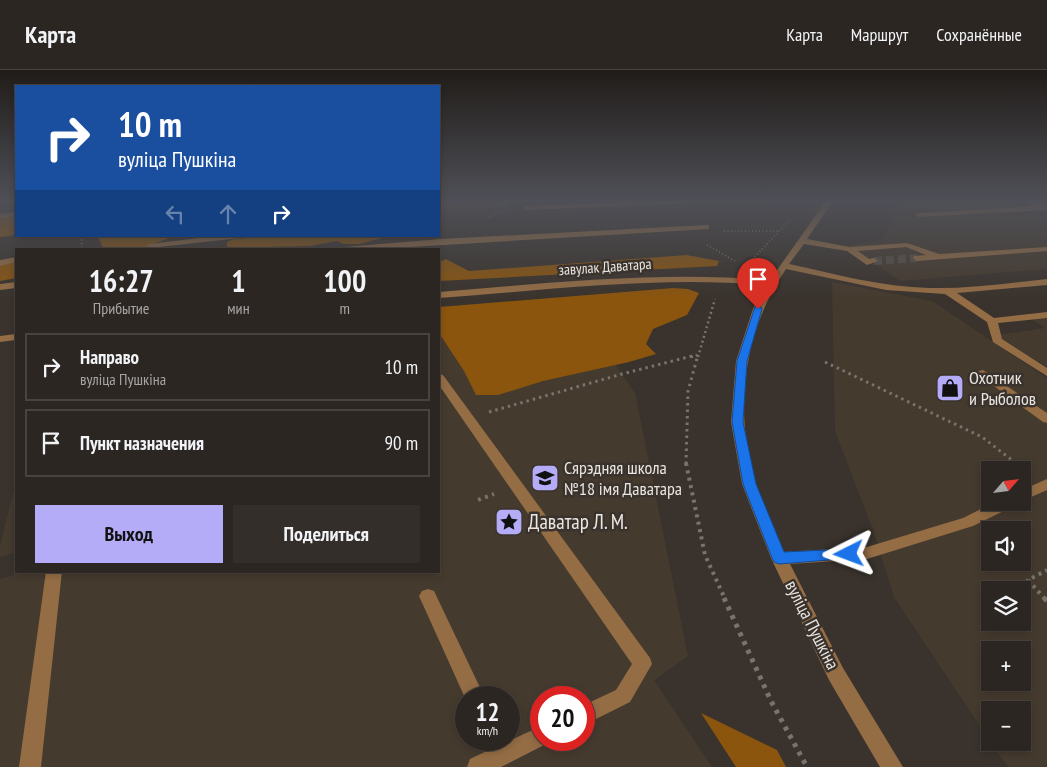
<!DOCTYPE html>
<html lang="ru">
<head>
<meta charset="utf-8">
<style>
	:root { --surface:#2c2622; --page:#342e2a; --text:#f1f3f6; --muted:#a6a5a5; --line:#484340; --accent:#b5acf8 }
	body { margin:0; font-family:"PT Sans Narrow",sans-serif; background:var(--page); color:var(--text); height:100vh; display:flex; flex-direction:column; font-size:19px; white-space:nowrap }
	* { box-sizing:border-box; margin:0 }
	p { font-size:16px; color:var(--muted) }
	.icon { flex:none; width:28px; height:28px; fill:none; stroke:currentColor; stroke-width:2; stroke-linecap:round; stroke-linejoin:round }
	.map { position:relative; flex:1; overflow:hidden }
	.panel { position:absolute; left:15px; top:178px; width:425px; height:325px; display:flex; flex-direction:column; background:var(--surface); border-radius:0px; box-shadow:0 2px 8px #0003,0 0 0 1px var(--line) }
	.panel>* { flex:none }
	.banner { position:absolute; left:15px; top:15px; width:425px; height:152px; border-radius:0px; box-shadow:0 2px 8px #0003,0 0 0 1px var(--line); background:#1a4fa0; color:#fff; overflow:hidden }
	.needle { width:32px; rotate:62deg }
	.fabs { position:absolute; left:981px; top:391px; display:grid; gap:10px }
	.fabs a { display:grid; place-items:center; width:50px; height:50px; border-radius:0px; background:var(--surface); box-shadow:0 2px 8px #0003,0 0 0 1px var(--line); font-size:25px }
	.speed { position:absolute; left:455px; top:616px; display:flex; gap:10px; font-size:25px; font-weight:700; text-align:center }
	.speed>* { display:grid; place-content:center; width:65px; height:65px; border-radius:50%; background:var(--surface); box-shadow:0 2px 8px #0003,0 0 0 1px var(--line); line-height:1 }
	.speed small { font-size:12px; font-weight:400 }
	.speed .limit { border:8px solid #d22; background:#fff; color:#111 }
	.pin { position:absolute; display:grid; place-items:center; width:42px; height:42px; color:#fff; margin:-51px -21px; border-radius:50% 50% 50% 0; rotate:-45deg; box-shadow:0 0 5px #0007 }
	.pin .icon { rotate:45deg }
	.me { position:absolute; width:55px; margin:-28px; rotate:267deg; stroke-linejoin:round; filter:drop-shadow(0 0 4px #0008) }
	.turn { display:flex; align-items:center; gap:18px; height:105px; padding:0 20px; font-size:22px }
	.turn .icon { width:65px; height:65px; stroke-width:2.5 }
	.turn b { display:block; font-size:35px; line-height:42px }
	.lanes { display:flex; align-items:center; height:48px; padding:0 20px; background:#0003; justify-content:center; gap:25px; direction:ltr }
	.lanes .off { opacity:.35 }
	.eta { display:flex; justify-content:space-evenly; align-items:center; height:85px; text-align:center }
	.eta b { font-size:30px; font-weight:800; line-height:35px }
	.button { display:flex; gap:10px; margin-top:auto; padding:10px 20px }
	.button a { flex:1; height:58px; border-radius:0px; background:var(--accent); color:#111; font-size:20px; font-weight:800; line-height:58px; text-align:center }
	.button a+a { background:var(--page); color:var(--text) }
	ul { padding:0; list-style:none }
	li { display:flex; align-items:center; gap:15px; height:68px; margin:0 10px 8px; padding:0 10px; border:2px solid var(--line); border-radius:0px }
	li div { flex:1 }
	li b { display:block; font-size:19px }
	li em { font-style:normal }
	header { display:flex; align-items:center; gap:30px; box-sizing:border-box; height:70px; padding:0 25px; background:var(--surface); border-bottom:1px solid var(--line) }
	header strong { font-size:24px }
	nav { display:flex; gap:28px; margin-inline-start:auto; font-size:18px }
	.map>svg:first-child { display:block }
</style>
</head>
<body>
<header>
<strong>Карта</strong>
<nav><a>Карта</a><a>Маршрут</a><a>Сохранённые</a></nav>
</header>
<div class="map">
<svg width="1047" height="697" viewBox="0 0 1047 697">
	<rect width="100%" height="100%" fill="#3a332d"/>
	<path fill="#453a2e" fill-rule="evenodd" d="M972 131H1047V199L900 211 848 175 882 170 901 134Z
		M832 212 932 231 1047 308V697H1008L991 673 1022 672V640H990V671L894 527 873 460 835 361ZM990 400H1022V432H990ZM990 460H1022V492H990ZM990 520H1022V552H990ZM990 580H1022V612H990Z
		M572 232 635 323 688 586 654 610 712 697H0V509L14 505 16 492V501H439V245ZM466 628H509V670H466ZM541 628H584V670H541Z
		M1047 247V297L997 265 1045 258 1031 249Z
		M16 411V482L0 487V475Z"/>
	<path fill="#6c4a26" d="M439 131H512L507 135 439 139Z"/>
	<path fill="#8b550e" d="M16 145V165L0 167V147Z
		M98 166H174L141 179H103Z
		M389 166 360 174H344L336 171 310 176 227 178V172L234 169 261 167Z
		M687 185 719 191 717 196 439 211V192L446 189 469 201Z
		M16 191V208L0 211V194Z
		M673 218 688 219 699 223 687 245 653 259 646 274 656 284 629 292 543 311 498 325H476L464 301 439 263V237Z
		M701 643 777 680 786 697H736Z"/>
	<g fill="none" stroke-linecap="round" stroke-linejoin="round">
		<path stroke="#544e48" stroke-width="8" stroke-dasharray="8 4" stroke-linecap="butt" d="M874 191 917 188"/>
		<path stroke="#79736e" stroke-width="2" stroke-dasharray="1 2.5" stroke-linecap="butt" d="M439 140 509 136
			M485 149 509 138
			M724 161H780
			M81 166 82 179
			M707 175 735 191
			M750 192 789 151"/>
		<path stroke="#79736e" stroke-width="2.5" stroke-dasharray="2 3" stroke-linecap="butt" d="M691 287 698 285
			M698 287 715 229"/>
		<path stroke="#79736e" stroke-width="3" stroke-dasharray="2.5 4" stroke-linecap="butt" d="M825 292 982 367 1017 394
			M489 342 622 304 696 285
			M686 394 688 321 698 285"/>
		<path stroke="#79736e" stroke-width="4" stroke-dasharray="3 4.5" stroke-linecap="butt" d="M686 393 705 485 725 529
			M1015 393 1025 401
			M478 430 494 424
			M1045 529 1028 510 1047 500"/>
		<path stroke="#79736e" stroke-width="5" stroke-dasharray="4 5.5" stroke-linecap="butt" d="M724 528 771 631 807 697
			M1044 528 1047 531"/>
		<path fill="#946d45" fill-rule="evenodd" d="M641 131H695L692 133 527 140 523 138 527 136Z
			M826 131H833L807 169 850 177 907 173 939 184 1047 177V181L917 191 913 188 914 186 926 185 906 177 858 181 869 189 874 188 878 191 867 195 847 181 804 174 789 194C835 204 882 217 929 218 968 219 1008 213 1047 209V215L957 223 994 248 1047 242V248L998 253 1002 269 1047 298V306L993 272 987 252 945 224 886 220 786 199C743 261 733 343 756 414 764 437 775 459 784 482L867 477 963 448 995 432H1016L1014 436 973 456 867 489 790 494 843 598 903 697H880L829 610 771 488 742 414 731 352 736 291 753 239 766 215C656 206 549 220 439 228V222C549 213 659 201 770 210Z
			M1025 131H1034L1047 136V140L919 147 915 145 919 143 1035 136Z
			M16 142V146L0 148V144Z
			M706 155H709V159L377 179H341L345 177 441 169Z
			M216 166H244L240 168 150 178 146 176 150 174Z
			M16 187V192L0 196V190Z
			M16 212V218L0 220V214Z
			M16 264V270L0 272V266Z
			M983 300 1047 343V353L1043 352 979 305 977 303 979 301Z
			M439 304 443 305 650 588 652 594 630 632 584 655V635L616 620 632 594 439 315Z
			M1047 409V420L1022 431V420Z
			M46 501H62L41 697H19Z
			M428 519 434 521 485 628H466V630L419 526 422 521Z
			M541 656V670H550L548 673 501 697H467L470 689 489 680 485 670H506L507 672Z"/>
	</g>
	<linearGradient id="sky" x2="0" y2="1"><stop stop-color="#201c19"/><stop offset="0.57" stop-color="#4f5057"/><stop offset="1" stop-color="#4f5057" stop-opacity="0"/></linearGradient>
	<rect width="1047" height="229" fill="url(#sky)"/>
	<path fill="#1a73e8" stroke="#114b97" d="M755 237H761L762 239 747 291 743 352 756 414 784 482 849 479 854 480 856 484 854 488 779 494 774 492 772 488 743 414 732 352 737 291Z"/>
	<defs>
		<symbol id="shop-square" viewBox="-11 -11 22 22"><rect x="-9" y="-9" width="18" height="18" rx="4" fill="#b5acf8" stroke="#3a332d"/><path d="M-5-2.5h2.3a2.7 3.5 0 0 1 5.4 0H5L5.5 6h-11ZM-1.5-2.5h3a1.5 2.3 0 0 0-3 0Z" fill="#111"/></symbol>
		<symbol id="school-square" viewBox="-11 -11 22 22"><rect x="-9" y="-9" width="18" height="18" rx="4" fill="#b5acf8" stroke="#3a332d"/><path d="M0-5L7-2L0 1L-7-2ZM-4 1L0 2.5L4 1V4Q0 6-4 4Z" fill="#111"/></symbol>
		<symbol id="sight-square" viewBox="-11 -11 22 22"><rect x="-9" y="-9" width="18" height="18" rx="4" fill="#b5acf8" stroke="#3a332d"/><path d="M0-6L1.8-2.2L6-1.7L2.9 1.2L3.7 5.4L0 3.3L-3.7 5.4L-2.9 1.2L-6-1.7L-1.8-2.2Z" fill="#111"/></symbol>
	</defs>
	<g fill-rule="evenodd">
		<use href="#shop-square" x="934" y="302" width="32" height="32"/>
		<use href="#school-square" x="529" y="392" width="32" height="32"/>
		<use href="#sight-square" x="493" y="436" width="32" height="32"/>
	</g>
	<g text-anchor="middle" stroke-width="5" stroke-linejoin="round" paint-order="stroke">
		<g font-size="15" fill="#eae5e1" stroke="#3a332d">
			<text transform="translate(605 197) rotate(-4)" y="5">завулак Даватара</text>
		</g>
		<g font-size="18" fill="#eae5e1" stroke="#3a332d" text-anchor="start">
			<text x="969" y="314">Охотник<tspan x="969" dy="21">и Рыболов</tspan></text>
			<text x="564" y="404">Сярэдняя школа<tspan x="564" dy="21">№18 імя Даватара</tspan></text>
		</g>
		<g font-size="18" fill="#eae5e1" stroke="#3a332d">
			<text transform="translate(812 555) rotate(63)" y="6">вуліца Пушкіна</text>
		</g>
		<g font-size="21" fill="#eae5e1" stroke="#3a332d" text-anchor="start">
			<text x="528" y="459">Даватар Л. М.</text>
		</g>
	</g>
</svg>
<div class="fabs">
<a><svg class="needle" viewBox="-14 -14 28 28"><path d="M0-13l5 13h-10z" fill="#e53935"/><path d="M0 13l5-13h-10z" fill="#a6a5a5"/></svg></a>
<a><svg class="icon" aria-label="sound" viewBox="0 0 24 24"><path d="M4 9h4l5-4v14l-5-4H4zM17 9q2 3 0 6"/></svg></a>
<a><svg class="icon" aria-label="layers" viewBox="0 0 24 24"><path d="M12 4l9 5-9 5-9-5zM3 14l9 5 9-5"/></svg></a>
<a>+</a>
<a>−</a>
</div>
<div class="speed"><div>12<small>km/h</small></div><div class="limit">20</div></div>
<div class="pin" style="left:758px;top:239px;background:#d93025"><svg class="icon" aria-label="arrive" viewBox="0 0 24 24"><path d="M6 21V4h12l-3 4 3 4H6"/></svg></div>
<svg class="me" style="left:849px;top:484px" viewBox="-20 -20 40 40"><path d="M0-17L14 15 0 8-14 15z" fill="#1a73e8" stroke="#fff" stroke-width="4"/></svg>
<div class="banner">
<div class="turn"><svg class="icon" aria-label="right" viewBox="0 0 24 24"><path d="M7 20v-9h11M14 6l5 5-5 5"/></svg><div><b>10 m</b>вуліца Пушкіна</div></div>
<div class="lanes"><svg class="icon off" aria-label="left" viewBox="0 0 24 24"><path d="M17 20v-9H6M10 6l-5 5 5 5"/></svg><svg class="icon off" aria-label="ahead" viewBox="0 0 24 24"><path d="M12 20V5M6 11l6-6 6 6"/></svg><svg class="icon" aria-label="right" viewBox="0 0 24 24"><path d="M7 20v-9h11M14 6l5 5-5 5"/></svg></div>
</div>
<section class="panel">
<div class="eta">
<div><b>16:27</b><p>Прибытие</p></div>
<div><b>1</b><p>мин</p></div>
<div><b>100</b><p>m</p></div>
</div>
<ul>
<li><svg class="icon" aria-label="right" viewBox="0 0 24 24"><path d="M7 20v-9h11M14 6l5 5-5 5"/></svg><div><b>Направо</b><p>вуліца Пушкіна</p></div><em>10 m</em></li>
<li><svg class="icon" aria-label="arrive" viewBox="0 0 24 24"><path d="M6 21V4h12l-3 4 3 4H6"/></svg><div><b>Пункт назначения</b></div><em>90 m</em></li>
</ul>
<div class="button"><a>Выход</a><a>Поделиться</a></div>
</section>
</div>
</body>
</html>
